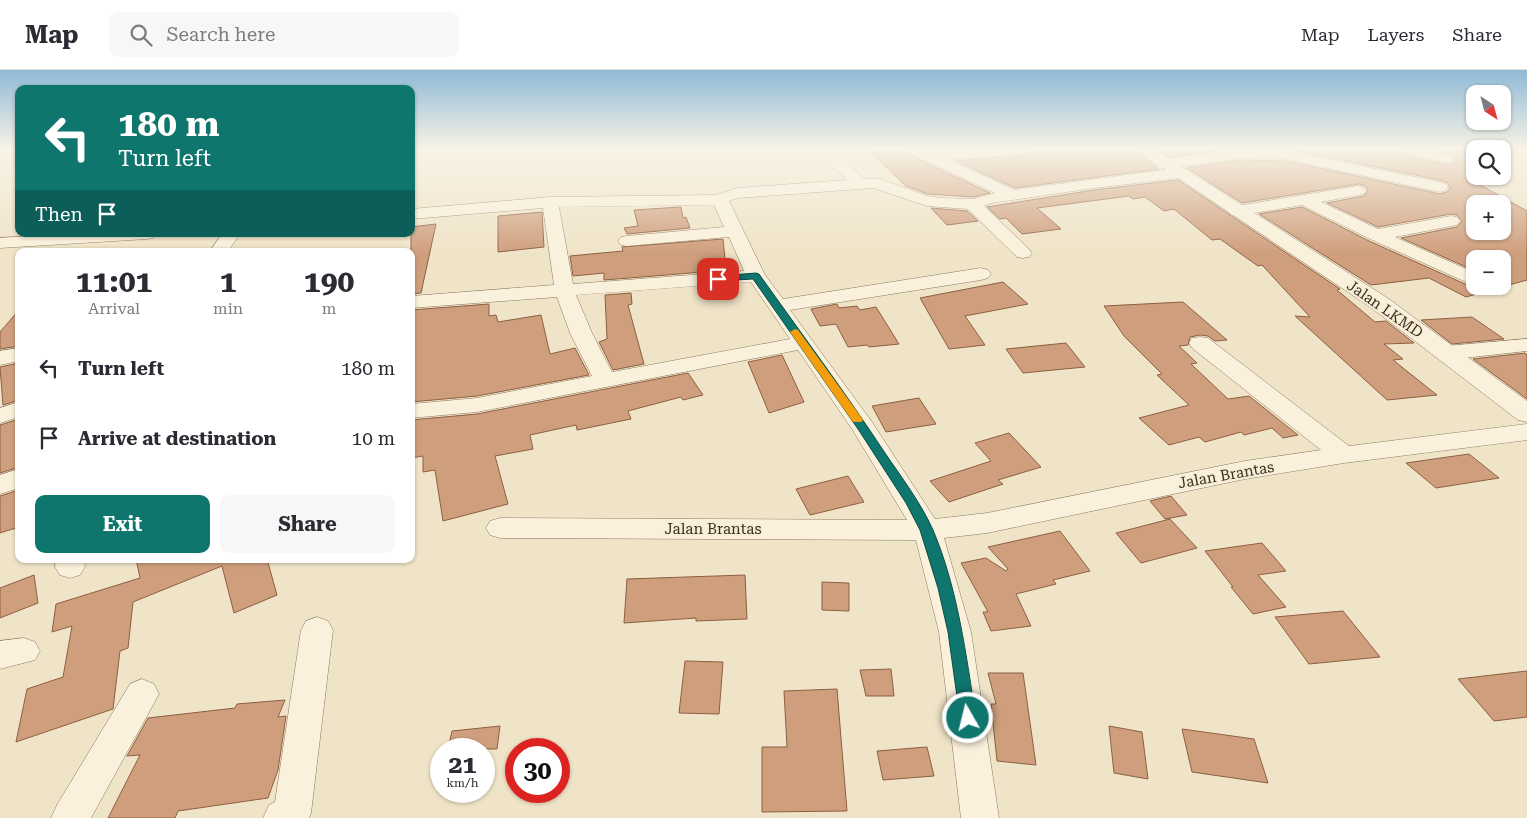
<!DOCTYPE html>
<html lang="en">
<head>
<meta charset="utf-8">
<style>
	:root { --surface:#fff; --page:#f7f7f7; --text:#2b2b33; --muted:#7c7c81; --line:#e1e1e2; --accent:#0f766e }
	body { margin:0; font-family:"Roboto Serif",serif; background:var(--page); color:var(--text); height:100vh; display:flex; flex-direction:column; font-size:19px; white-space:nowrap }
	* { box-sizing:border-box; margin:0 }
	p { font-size:16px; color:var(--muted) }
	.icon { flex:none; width:28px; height:28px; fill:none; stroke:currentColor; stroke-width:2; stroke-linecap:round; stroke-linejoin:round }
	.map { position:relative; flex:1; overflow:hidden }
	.side { position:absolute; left:15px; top:178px; width:400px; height:315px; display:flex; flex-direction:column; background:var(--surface); border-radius:10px; box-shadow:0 1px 4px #0004 }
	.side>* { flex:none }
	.banner { position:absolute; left:15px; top:15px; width:400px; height:152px; border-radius:10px; box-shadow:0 1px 4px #0004; background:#0f766e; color:#fff; overflow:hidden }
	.needle { width:32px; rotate:144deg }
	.buttons { position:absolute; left:1466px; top:15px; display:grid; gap:10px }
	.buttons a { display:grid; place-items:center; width:45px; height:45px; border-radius:10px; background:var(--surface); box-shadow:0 1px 4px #0004; font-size:25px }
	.speed { position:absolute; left:430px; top:668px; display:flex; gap:10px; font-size:25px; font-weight:700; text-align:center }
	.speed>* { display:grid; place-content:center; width:65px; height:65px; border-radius:50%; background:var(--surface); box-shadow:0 1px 4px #0004; line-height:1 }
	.speed small { font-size:12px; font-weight:400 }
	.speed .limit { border:8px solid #d22; background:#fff; color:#111 }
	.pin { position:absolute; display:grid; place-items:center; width:42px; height:42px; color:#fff; margin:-21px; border-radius:10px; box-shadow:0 2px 8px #0006 }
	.me { position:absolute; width:55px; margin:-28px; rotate:352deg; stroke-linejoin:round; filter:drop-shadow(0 0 4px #0008) }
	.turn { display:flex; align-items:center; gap:18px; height:105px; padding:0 20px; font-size:22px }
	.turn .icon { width:65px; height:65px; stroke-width:2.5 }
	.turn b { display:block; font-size:35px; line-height:42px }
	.then { display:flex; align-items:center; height:48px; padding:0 20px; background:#0003; gap:10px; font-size:19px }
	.eta { display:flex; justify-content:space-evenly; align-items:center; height:85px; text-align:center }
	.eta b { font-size:30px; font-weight:700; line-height:35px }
	.action { display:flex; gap:10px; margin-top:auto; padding:10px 20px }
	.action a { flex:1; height:58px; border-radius:10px; background:var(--accent); color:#fff; font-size:20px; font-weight:700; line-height:58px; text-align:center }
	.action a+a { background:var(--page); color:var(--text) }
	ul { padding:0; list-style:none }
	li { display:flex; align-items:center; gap:15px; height:70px; padding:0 20px }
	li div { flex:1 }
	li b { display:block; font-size:19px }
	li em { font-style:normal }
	header { display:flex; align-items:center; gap:30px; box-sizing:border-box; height:70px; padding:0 25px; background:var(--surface); border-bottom:1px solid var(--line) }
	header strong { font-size:24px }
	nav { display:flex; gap:28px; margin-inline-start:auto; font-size:18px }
	.search { width:350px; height:45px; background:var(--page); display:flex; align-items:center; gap:12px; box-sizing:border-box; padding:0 18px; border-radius:10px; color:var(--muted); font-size:19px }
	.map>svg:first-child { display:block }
</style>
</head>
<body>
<header>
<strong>Map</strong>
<div class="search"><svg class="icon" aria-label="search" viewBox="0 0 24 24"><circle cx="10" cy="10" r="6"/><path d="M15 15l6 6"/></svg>Search here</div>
<nav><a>Map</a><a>Layers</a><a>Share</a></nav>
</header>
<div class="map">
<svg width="1527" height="748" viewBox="0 0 1527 748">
	<rect width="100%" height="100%" fill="#f0e4c8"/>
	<path fill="#cf9f7d" stroke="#8d5f41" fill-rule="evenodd" d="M867 79H904L907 84 990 123 973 127 927 124 906 116Z
		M1038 79H1133L1159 99 1015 118 956 91 1029 85Z
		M1158 79H1231L1169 87Z
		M1287 79H1396L1400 84 1447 95 1452 94 1456 90 1454 85 1434 79H1475V112L1527 141V210L1466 227 1429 208 1371 215 1259 144 1302 137 1369 171 1474 218 1502 216V189H1475V201L1401 168 1457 157 1462 151 1457 145 1451 144 1378 157 1327 133 1364 126 1368 120 1365 116 1359 114 1242 133 1187 98 1241 90 1286 91 1440 124 1447 122 1450 118 1448 113 1440 110ZM1475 134H1502V161H1475Z
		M1178 110 1340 219 1337 220 1375 252 1386 251 1414 273 1384 274 1403 289 1393 290 1437 325 1387 330 1295 246 1310 247 1262 195 1258 196 1220 169 1212 170 1174 139 1164 141 1145 127 1133 129 1129 126 1037 138 1061 159 1022 164 1006 148 1000 149 987 137 1094 120Z
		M681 137 683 148 686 147 690 158 627 164 624 158 638 156 634 140Z
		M931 138 967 141 978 151 947 155Z
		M542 142 544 177 498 182V146Z
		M436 154 421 223 411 224V157Z
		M723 169 726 199 691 203 604 210V203L573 206 570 186 623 181 622 177Z
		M1003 212 1028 234 965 246 985 275 949 279 920 228Z
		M631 223 632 234 628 235 644 294 613 300 599 272 607 269 605 225Z
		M1183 232 1227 270 1215 271 1208 266 1200 265 1190 267 1188 275 1179 276 1197 293 1191 294 1228 329 1249 326 1298 365 1283 368 1272 358 1244 365 1241 362 1205 372 1199 367 1169 375 1139 348 1189 335 1157 305 1162 304 1124 266 1104 236Z
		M489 234V246L496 245 498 252 541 245 550 284 575 278 589 305 477 326 411 332V240Z
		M837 234 839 238 857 236 860 240 876 237 899 274 869 277 867 275 848 277 836 254 820 256 811 239Z
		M19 240V276L0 279V262Z
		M1472 247 1504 269 1452 274 1421 250Z
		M1066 273 1085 297 1023 303 1006 279Z
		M1525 283 1527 285V329L1473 289Z
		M782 285 804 332 769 343 748 292Z
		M19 293V330L3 335 0 297Z
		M688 303 703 325 683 330 681 327 628 341 631 349 577 360 576 355 530 365 533 379 495 386 508 434 443 451 435 400 423 402V386L411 388V350L477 344Z
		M919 328 936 354 886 362 872 336Z
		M19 349V397L0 403V355Z
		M1009 363 1041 397 998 410 1003 414 949 432 930 411 991 391 975 373Z
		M1469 384 1499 408 1436 418 1406 393Z
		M848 406 864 432 810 445 796 419Z
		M19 420V457L0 463V426Z
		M1171 426 1187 445 1165 449 1150 431Z
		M1170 449 1197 478 1141 493 1116 463Z
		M1060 461 1090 501 1053 510 1056 514 1016 524 1031 556 991 561 983 542H988L961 493 986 488 1006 501 1008 499 988 477Z
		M1262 473 1286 501 1258 505 1286 537 1253 544 1231 517H1233L1205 481Z
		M136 489H267L277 525 234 543 222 496 133 532 128 578 120 581 113 639 16 672 27 619 63 607 72 556 52 562 56 534 140 508Z
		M34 505 38 533 0 548V518Z
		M745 505 747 549 696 551V548L624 553 627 509Z
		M822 512 849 513V541L822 540Z
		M1343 541 1380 587 1309 594 1275 547Z
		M685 591 723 592 719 644 679 643Z
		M891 599 894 626H866L860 600Z
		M1527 601V647L1494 651 1458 609Z
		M988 603H1023L1036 695 997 691 991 634H996Z
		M837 619 847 741 762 742V677H787L784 621Z
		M285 630 278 647 286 646 278 700 268 728 178 741 175 748H108L140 685 127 686 148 648 235 638 237 634Z
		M500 656 497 679H448L452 661Z
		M1109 656 1142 662 1148 709 1114 703Z
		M1182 659 1254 669 1268 713 1192 702Z
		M927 677 934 706 883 710 877 681Z"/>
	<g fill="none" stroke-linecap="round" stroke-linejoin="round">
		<defs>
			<path id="minor" d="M6 79H19V84L0 95V83Z
				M818 79H831L864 109H880L927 126 941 128 973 129 995 123 908 82 906 79H926L933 83 972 79H1036L1029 83 949 90 1015 120 1179 98 1184 100 1187 103 1184 106 1179 108 1094 118 992 133 984 136 1029 179 1032 183 1029 187 1023 188 1017 187 968 139 927 136 873 118 738 128 729 131 765 205 783 229 981 198 988 200 991 204 988 208 981 210 790 240 872 352 935 449 987 443 1245 391 1321 380 1192 278 1189 273 1192 268 1200 267 1208 268 1349 376 1527 354V370L1344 393 1245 409 987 463 944 468 971 562 999 748H961L939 562 916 470 500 468 490 465 486 458 490 451 500 448 907 450 852 359 798 280 477 342 411 348V334L477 328 592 306 570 263 557 227 411 238V226L554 215 543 138 411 149V139L550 127 716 125 737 118 847 110 819 84ZM714 135 724 157 627 166 621 167 618 171 621 175 627 176 729 167 744 201 573 214 559 137ZM751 212 790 269 612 302 592 263 576 225Z
				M1398 79H1425L1452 86 1454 89 1452 92 1447 93 1400 82Z
				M1241 80 1286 81 1440 112 1446 114 1448 117 1446 120 1440 122 1286 89 1241 88 1165 99 1160 97 1157 94 1160 91 1165 89Z
				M1358 116 1364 118 1366 121 1364 124 1321 132 1378 159 1451 146 1457 147 1460 151 1457 155 1395 167 1475 203V216L1370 169 1302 135 1237 146 1231 145 1229 141 1231 137 1237 136Z
				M64 164H156L153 168 147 169 0 178V168Z
				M222 164H240L228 181H210Z
				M1527 269V281L1446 290 1438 288 1435 283 1438 278 1446 276Z
				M19 278V291L0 295V281Z
				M19 332V347L0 353V338Z
				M19 399V418L0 424V405Z
				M56 489H84L85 497 80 505 70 508 60 505 55 497Z
				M317 547 328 551 333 560 311 743 309 748H263L269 735 275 732 301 560 306 551Z
				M24 568 35 572 40 581 35 590 0 599V571Z
				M142 609 154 614 159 624 91 748H51L57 735 130 614Z"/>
			<path id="tertiary" d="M1135 79H1154L1389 229 1527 331V352L1518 350 1373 239Z"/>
		</defs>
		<use href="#minor" stroke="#8d765c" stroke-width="1"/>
		<use href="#tertiary" stroke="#8d765c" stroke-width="1"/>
		<use href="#minor" fill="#faf1dc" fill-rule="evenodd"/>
		<use href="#tertiary" fill="#faf1dc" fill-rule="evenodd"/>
	</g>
	<linearGradient id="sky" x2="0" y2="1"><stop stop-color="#8fbad6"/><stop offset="0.43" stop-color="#f8f3e6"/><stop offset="1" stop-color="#f8f3e6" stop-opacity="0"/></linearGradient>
	<rect width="1527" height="184" fill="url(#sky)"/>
	<path fill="#0f766e" stroke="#0a4d48" d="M756 203 759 204C801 263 845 322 885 383 902 408 921 433 933 460 958 519 966 585 976 648L974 653 968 655 963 653 960 648 948 562 938 518 920 460 906 433 858 359 753 209 718 211 713 209 718 206Z"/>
	<path fill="#f59e0b" d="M795 259 798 260 861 347 863 350 861 352H853L790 262Z"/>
	<g text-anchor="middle" stroke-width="4" stroke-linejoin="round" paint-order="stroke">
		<g font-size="15" fill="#3d2e20" stroke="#f7eed8">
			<text transform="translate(1385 239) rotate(35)" y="5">Jalan LKMD</text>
			<text transform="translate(1226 405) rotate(-10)" y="5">Jalan Brantas</text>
			<text x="713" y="464">Jalan Brantas</text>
		</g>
	</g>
</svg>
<div class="buttons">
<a><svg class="needle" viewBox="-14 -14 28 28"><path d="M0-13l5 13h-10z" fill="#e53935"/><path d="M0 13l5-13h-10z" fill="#7c7c81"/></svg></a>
<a><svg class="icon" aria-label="search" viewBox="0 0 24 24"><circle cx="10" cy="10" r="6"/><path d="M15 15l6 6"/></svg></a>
<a>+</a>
<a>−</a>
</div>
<div class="speed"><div>21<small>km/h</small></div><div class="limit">30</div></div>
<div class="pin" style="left:718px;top:209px;background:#d93025"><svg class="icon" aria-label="arrive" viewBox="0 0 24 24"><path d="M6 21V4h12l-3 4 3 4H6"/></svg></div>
<svg class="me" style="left:968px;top:648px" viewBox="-20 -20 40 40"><circle r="17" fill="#0f766e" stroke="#fff" stroke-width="3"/><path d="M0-11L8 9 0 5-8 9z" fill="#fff"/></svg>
<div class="banner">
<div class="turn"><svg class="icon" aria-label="left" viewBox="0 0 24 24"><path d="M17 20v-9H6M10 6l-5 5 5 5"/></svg><div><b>180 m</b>Turn left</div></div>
<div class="then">Then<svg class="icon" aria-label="arrive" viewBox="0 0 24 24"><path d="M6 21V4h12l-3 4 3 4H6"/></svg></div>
</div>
<section class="side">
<div class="eta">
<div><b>11:01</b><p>Arrival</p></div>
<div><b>1</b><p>min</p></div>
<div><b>190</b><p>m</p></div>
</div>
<ul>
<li><svg class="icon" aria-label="left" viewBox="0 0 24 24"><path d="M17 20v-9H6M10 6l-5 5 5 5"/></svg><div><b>Turn left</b></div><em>180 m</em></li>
<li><svg class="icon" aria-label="arrive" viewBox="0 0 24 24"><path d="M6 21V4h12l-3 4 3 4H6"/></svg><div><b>Arrive at destination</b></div><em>10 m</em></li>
</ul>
<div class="action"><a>Exit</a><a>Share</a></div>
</section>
</div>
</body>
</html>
